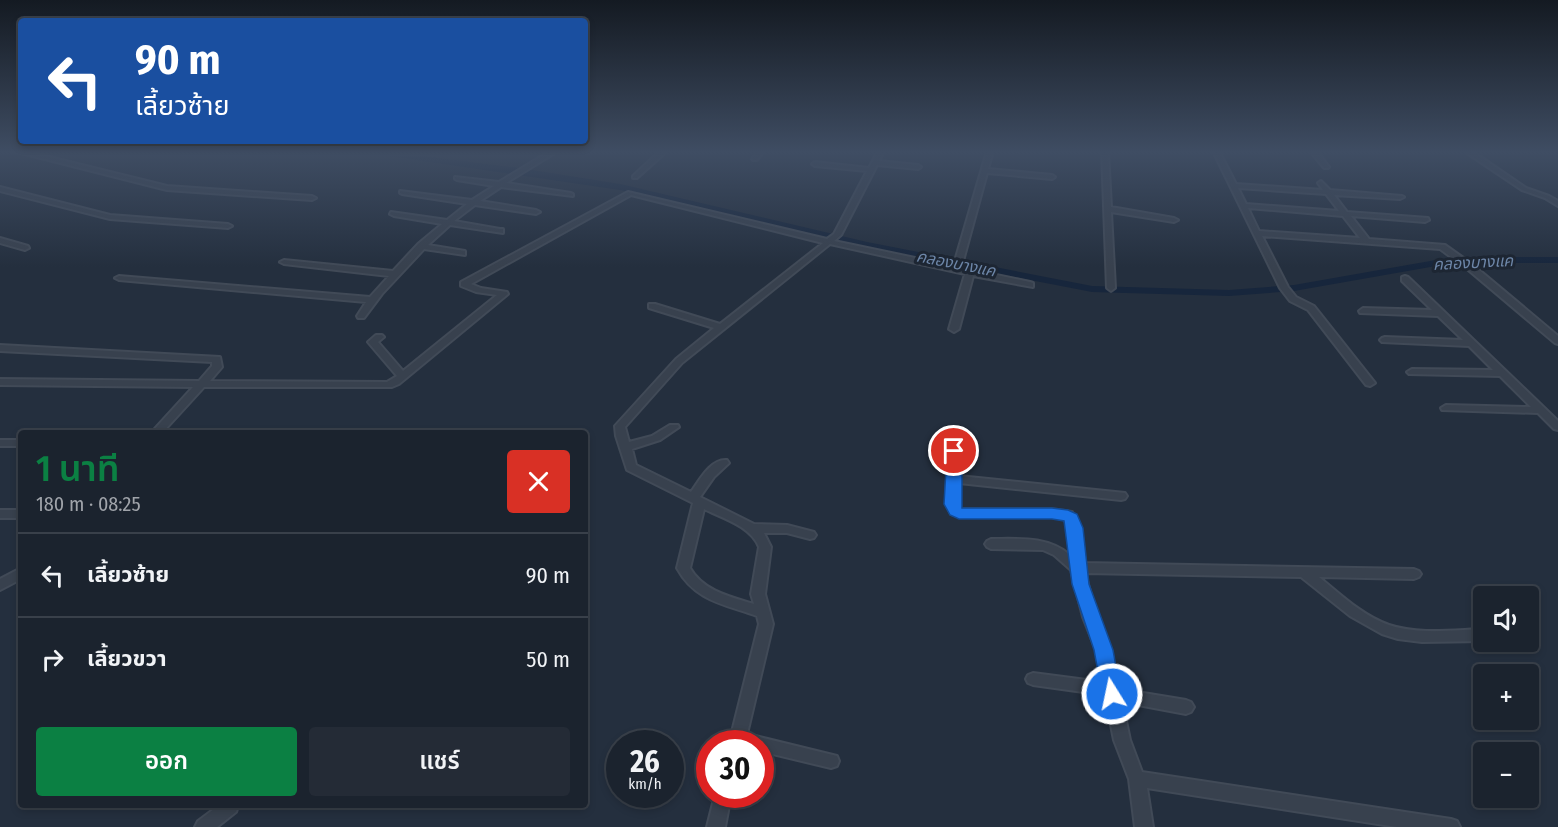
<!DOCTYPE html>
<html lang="th">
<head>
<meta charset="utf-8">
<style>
	:root { --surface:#1b232e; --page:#242b36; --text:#f1f3f6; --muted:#a0a4aa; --line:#39404a; --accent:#0b8043 }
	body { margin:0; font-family:"Fira Sans Condensed","Noto Sans Thai",sans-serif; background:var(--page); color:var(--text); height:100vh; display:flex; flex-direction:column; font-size:22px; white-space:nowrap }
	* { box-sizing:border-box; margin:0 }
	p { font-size:20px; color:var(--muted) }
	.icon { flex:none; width:33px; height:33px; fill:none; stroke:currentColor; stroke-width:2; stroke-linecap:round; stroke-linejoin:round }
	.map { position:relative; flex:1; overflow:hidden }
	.panel { position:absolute; left:18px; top:430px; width:570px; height:378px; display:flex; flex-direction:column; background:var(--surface); border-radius:6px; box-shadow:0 3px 9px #0003,0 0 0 2px var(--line) }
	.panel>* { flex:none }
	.top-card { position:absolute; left:18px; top:18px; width:570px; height:126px; border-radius:6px; box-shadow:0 3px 9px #0003,0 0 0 2px var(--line); background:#1a4fa0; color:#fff; overflow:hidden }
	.fabs { position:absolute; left:1473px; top:586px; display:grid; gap:12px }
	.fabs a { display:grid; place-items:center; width:66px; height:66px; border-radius:6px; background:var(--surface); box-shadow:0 3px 9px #0003,0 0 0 2px var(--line); font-size:30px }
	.speed { position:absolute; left:606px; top:730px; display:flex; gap:12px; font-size:30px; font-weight:700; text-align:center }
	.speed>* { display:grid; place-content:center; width:78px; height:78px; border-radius:50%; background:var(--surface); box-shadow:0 3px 9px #0003,0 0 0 2px var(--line); line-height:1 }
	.speed small { font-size:15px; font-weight:400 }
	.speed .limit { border:9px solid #d22; background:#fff; color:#111 }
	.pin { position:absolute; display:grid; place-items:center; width:51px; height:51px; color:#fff; margin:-26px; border:3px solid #fff; border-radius:50%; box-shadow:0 2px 6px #0007 }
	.me { position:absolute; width:66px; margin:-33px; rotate:350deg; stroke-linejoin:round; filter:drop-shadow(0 0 4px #0008) }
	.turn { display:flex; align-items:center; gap:21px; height:126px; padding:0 18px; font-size:27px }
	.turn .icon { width:78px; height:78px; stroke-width:2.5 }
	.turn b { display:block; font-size:42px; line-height:51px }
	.round { display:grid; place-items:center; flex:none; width:63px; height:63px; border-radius:6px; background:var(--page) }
	.headline { display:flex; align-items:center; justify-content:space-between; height:102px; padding:0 18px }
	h1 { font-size:36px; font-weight:600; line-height:45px; color:var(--accent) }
	.cta { display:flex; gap:12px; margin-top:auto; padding:12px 18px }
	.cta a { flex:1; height:69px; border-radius:6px; background:var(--accent); color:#fff; font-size:24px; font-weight:600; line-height:69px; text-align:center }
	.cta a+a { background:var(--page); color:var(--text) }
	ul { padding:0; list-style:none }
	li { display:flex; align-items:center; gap:18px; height:84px; padding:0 18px; border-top:2px solid var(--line) }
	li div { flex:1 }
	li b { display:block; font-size:22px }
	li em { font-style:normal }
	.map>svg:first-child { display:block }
</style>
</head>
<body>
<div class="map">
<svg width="1558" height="827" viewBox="0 0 1558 827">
	<rect width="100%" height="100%" fill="#242f3e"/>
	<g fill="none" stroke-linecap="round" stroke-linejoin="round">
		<path fill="#17263c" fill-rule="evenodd" d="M356 151H382L519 168 620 184 867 242 1092 286 1229 290 1294 285 1453 257H1558V263H1453L1294 291 1229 296 1092 292 867 248 620 190Z"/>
		<defs>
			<path id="minor" d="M13 151H25L167 186 312 196 316 198 312 200 167 190Z
				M550 151H558L506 183 571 193 573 194V196L501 187 480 201 536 210 540 212 536 214 475 205 454 221 500 229H503V233L450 225 428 245 465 251V255L424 249 382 294 364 318H358L357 316 366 302 119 280 115 278 119 276 370 297 389 276 284 264 280 262 284 260 393 271 418 244 442 224 394 216 390 214 391 212 447 220 467 204 402 194 400 193V191L472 200 494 186 457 180 455 179V177L499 182Z
				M660 151H667L637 178H633V176Z
				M758 151H764L757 160H753L752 159Z
				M878 151H884L879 161 918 165 921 167 918 169 877 165 841 235 834 241 1030 282 1033 283V287L973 276 959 329 954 332 949 329 965 274 830 244 682 363 625 427 629 442 652 436 670 425H678L679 427 660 440 632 449 636 465 691 492C699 481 711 458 727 460L729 463 714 477 700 497 754 524 787 525 814 532 816 535 814 538 810 539 787 533H764L771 547 765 594 773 624 747 734 837 756 839 761 837 766 831 768 760 751V744H729L759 624 757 616C724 604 695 601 677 568L693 503 627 470 616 436 615 426 676 359 714 328 649 308V304H655L720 324 823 243 631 195 471 284 481 288 507 292 508 294 399 384 392 387H204L161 434H150L193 387 0 385V379L199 381 212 366V362L0 351V345L220 357 222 367 210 381 387 382 397 376 368 342 376 335H382L384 337 378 342 403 371 497 295 476 292 461 286V282L628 192 827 239 834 234 867 171 815 166 812 164 815 162 869 168ZM704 509C722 518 751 526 759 547L751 594 754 604C731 597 703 591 690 568Z
				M987 151H993L988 169 1052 175 1055 177 1052 179 987 173 963 261 962 263H956L955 261Z
				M1102 151H1108L1111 207 1174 218 1178 220 1174 222 1111 212 1115 288 1111 291 1107 288Z
				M1213 151H1219L1236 184 1323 190 1318 183 1321 181 1330 190 1402 196 1404 197 1400 199 1334 195 1347 212 1428 218 1429 220 1425 222 1351 216 1369 239 1445 245 1472 264 1558 336V344L1555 343 1466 268 1440 249 1262 236 1288 287 1296 297 1314 306 1375 383 1370 386 1366 385 1308 310 1290 301 1280 288ZM1238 188 1326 194 1339 211 1246 204ZM1248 208 1343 216 1360 238 1259 231Z
				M1310 151H1317L1329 167 1328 168H1324Z
				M1464 151H1472L1526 188 1549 196 1558 201V206L1545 198 1522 190Z
				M0 187 110 215 228 224 232 226 228 228 110 219 0 191Z
				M0 238 28 246 29 248 25 250 0 243Z
				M1405 276 1408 277 1558 421V430L1554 429 1538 413 1442 410 1441 408 1446 405 1531 407 1500 376 1409 374 1407 372 1412 369 1493 370 1469 346 1382 342 1380 340 1382 338 1385 337 1463 340 1438 316 1360 313 1359 311 1363 308 1432 310 1402 281V277Z
				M0 440H21V446H0Z
				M954 447 960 451 959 476 1125 493 1127 496 1125 499 1121 500 959 483 958 504 961 509H1051L1072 512 1081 528 1083 563 1414 569 1419 571 1421 574 1419 577 1414 579 1319 577C1341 595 1363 616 1389 625 1419 635 1453 630 1484 629V641L1422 642 1398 639 1382 634 1350 616 1301 577 1085 573 1097 617 1110 650 1119 689 1186 700 1191 702 1194 707 1191 712 1186 714 1122 702 1130 740 1142 772 1451 819 1457 821 1460 827H1397L1147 788 1153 827H1135L1129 779 1114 740 1105 695 1033 685 1028 683 1026 679 1028 675 1033 673 1102 682 1096 650 1083 617 1071 570 1054 555 1043 550 991 549 987 547 985 544 987 541 991 539C1019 539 1047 536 1070 555L1069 528 1064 519 1051 517H959L951 514 946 504 948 451Z
				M0 510H21V518H0Z
				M21 568V579L0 590V579Z
				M715 795H731L725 827H707Z
				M218 806H238L236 812 217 827H195L198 821Z"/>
		</defs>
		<use href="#minor" stroke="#414a57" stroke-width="4"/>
		<use href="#minor" fill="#38414e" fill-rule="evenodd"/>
	</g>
	<linearGradient id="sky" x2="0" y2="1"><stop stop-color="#141a22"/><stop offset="0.57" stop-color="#3f4d63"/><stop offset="1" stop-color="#3f4d63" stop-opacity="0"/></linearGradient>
	<rect width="1558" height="267" fill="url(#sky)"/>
	<path fill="#1a73e8" stroke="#114b97" stroke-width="1.5" d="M954 446 962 451V508H1052L1068 510 1077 514 1083 528 1089 584 1113 650 1121 694 1119 700 1112 702 1105 700 1102 694 1094 650 1072 584 1064 521 1052 519H959L950 515 944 504 947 451Z"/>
	<g text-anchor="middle" stroke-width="6" stroke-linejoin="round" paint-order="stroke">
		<g font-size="16" font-style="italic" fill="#6d86a8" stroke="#1d2633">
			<text transform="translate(1473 262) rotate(-3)" y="6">คลองบางแค</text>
			<text transform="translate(956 263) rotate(11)" y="6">คลองบางแค</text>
		</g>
	</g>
</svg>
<div class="fabs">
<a><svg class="icon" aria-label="sound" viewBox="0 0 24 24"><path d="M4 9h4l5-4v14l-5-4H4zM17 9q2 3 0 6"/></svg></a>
<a>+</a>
<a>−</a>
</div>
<div class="speed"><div>26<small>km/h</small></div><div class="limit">30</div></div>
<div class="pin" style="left:954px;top:451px;background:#d93025"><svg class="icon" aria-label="arrive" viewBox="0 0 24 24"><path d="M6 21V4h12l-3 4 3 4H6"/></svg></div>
<svg class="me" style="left:1112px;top:694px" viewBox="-20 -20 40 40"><circle r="17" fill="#1a73e8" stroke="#fff" stroke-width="3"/><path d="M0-11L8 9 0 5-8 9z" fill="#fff"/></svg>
<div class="top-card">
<div class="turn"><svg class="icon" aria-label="left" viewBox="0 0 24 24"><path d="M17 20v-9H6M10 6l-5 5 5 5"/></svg><div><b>90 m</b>เลี้ยวซ้าย</div></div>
</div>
<section class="panel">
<div class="headline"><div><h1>1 นาที</h1><p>180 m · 08:25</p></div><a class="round" style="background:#d93025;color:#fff"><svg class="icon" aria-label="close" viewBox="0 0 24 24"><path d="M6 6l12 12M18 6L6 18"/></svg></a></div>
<ul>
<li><svg class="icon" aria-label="left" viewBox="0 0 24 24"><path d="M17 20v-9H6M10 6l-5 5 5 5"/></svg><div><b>เลี้ยวซ้าย</b></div><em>90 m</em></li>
<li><svg class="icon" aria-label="right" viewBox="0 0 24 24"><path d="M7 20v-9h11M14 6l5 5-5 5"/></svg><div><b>เลี้ยวขวา</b></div><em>50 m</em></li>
</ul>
<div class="cta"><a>ออก</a><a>แชร์</a></div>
</section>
</div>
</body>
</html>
